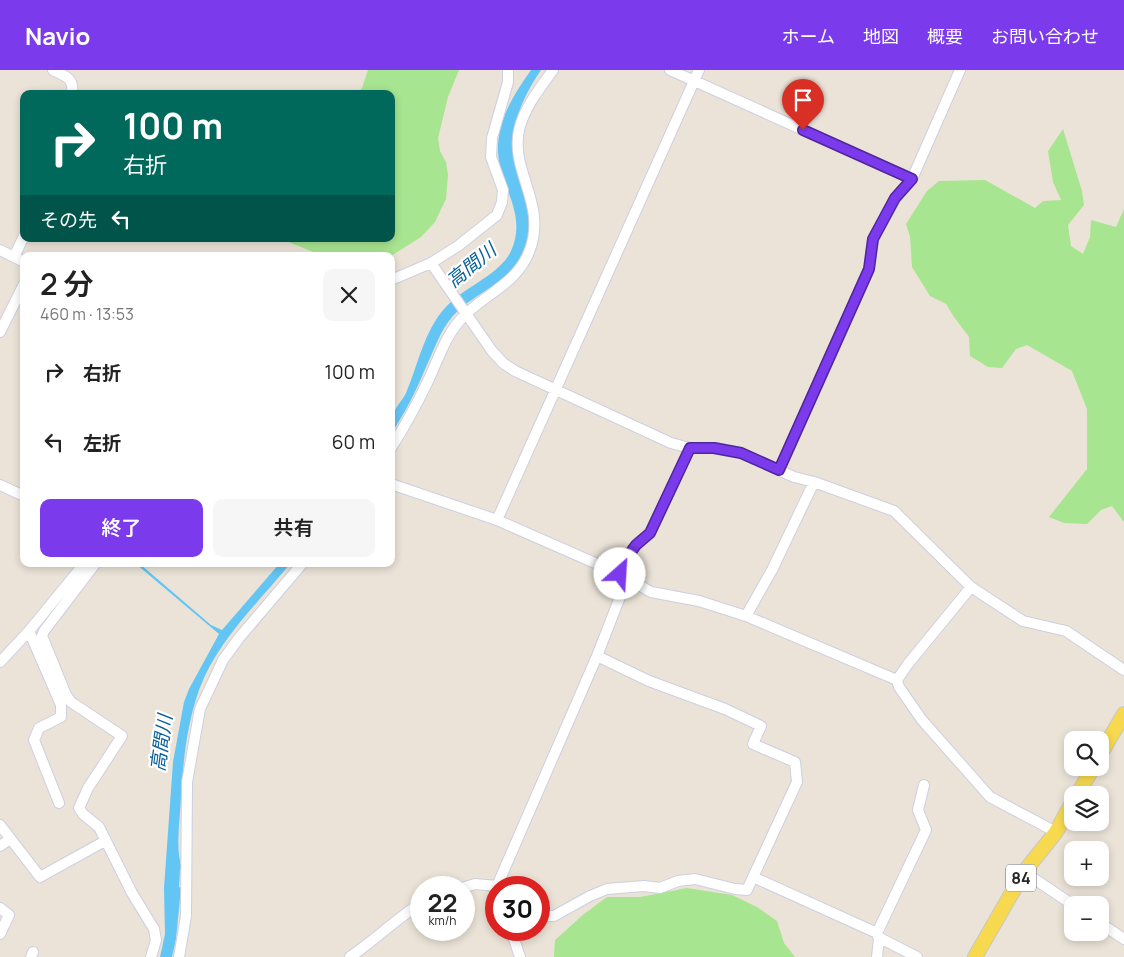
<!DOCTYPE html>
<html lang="ja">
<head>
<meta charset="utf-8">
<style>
	:root { --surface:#fff; --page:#f6f6f6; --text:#222; --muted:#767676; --accent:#7c3aed }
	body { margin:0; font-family:Manrope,"Noto Sans JP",sans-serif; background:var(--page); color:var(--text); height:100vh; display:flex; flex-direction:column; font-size:19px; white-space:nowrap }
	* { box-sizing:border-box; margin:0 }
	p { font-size:16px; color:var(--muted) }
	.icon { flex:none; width:28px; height:28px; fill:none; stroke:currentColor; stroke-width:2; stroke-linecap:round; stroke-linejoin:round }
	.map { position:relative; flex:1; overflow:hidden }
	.side { position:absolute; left:20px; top:182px; width:375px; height:315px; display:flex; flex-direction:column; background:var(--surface); border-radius:10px; box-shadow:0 2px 8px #0003 }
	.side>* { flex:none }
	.hud { position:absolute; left:20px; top:20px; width:375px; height:152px; border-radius:10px; box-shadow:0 2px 8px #0003; background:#00695c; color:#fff; overflow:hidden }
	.tools { position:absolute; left:1064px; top:661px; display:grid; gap:10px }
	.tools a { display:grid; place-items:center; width:45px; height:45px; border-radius:10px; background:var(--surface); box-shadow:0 2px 8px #0003; font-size:25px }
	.speed { position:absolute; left:410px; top:806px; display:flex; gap:10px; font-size:25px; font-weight:700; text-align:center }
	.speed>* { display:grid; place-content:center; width:65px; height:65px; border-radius:50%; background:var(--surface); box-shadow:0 2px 8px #0003; line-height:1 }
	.speed small { font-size:12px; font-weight:400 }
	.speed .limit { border:8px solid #d22; background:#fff; color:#111 }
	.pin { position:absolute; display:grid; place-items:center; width:42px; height:42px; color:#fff; margin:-51px -21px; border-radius:50% 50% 50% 0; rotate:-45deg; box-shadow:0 0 5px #0007 }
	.pin .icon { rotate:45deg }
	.me { position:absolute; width:55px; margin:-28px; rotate:26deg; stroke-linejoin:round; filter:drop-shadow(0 0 4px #0008) }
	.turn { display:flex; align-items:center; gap:18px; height:105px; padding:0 20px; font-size:22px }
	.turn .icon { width:65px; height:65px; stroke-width:2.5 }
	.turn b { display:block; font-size:35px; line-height:42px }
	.then { display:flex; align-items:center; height:48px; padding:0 20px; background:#0003; gap:10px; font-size:19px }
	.round { display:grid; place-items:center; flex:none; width:52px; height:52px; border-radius:10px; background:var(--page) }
	.head { display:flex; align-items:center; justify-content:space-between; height:85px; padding:0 20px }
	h1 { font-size:30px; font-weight:600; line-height:38px }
	.primary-button { display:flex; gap:10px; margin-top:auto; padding:10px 20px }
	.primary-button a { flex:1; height:58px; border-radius:10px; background:var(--accent); color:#fff; font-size:20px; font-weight:600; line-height:58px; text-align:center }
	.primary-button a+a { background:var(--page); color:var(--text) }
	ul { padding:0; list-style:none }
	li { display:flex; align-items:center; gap:15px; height:70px; padding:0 20px }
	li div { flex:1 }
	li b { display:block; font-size:19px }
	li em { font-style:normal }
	header { display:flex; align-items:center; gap:30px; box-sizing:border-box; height:70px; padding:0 25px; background:var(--accent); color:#fff }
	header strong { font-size:24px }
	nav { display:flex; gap:28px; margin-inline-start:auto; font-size:18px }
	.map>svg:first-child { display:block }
</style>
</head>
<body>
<header>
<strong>Navio</strong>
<nav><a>ホーム</a><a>地図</a><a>概要</a><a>お問い合わせ</a></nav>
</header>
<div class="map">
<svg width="1124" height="887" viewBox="0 0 1124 887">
	<rect width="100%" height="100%" fill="#ebe3d7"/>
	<path fill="#a8e590" d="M368 0H459L448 27 438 68 440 81 446 92 448 105 446 129 435 152 421 167 391 186H323L281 169H391V24H357L362 18Z
		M1063 59 1082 121 1084 135 1068 155 1071 176 1083 184 1090 167 1091 150 1116 157 1124 139V452L1112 436 1101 440 1087 454 1064 453 1049 447 1087 399V339L1072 301 1027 275 1016 279 1002 298 988 297 970 286 969 267 954 247 946 234 930 226 912 197 910 167 906 154 927 121 939 111 985 110 1035 138 1043 131 1061 130 1053 112 1048 81Z
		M687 818 732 825 757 837 777 851 784 873 795 887H554L555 870 584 844 607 827H640Z"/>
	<path fill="#63c5f4" d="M531 0H541C523 27 508 58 515 92 521 120 536 148 525 177 512 215 476 220 452 247 440 261 434 280 426 297 416 321 405 343 391 364 391 360 390 354 391 349 393 340 402 331 406 323 419 293 425 255 451 232 468 216 502 202 511 181 529 141 496 114 498 75 500 45 515 23 531 0Z
		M136 494H140L211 555 222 560 279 494H290C258 533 217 571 199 620 187 654 183 691 181 728 180 751 175 777 182 799L180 800 179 817 181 818 176 869 172 887H160L165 864 164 818 173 692 184 632 189 619 219 564Z"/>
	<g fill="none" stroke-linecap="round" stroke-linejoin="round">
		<defs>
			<path id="minor" d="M53 0C66 7 74 7 72 24
				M670 0 912 109
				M0 180 24 192
				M14 187 24 166
				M431 193 492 281 503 293 515 301 671 373 690 378H714L741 383 794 407 814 412 894 441 971 517 1023 551 1066 561 1124 600
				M391 210 431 193 458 176 497 145 502 132 503 120 491 87 492 68 508 12V0
				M0 262 24 214
				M391 378C405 356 417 334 428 311 439 288 446 263 465 245 487 223 517 213 529 182 548 135 510 102 519 60 524 38 540 18 553 0
				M779 400 869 199 873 169 895 129 912 109 960 0
				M391 414 497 450 620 504 651 522 699 531 746 546 897 610
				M0 415 24 426
				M497 450 699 0
				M95 494 44 561 42 566 66 625 71 632 122 666 88 718 79 738 83 744 99 757 132 823 154 859 156 870 151 887
				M620 504 625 490 636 475 650 463 690 378
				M746 546 772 500 814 412
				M29 561 61 635V647L39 658 34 670 59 733
				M0 592 29 561 84 494
				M897 610 899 617 922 650 990 727 1056 762
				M897 610 908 594 971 517
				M0 755 40 807 105 771
				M0 776 10 769
				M1024 802 1073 835
				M753 807 877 863
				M462 818 475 814 497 816 597 586 627 509
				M0 838 9 845 0 864
				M539 844 544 846H554L590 826 607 819 644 816 660 818 678 811 695 809 735 819 747 820 797 712 795 692 753 674 761 656 725 639 649 611 597 586
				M1100 853 1124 869
				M511 860 520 887
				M878 867 917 887
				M31 887 33 882
				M179 887 186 846 187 712 200 639 223 590 239 568 302 494
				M350 887C375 870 396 849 421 833
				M877 887 879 869 877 863 926 760 918 740 924 715"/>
			<path id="major" d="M1100 685 1124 644
				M1077 725 1093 698
				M975 887 1024 802 1056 762 1072 733"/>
		</defs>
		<use href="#minor" stroke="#cdcfe1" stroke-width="12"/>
		<use href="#major" stroke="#c7c7c7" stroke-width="16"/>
		<use href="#minor" stroke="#fff" stroke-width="10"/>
		<use href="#major" stroke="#f7d950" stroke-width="14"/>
	</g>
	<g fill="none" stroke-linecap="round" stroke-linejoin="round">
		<defs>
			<path id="route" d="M620 504 625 490 636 475 650 463 690 378H714L741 383 779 400 869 199 873 169 895 128 912 109 803 60"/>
		</defs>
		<use href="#route" stroke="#51269a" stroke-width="12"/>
		<use href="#route" stroke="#7c3aed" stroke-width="9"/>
	</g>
	<g text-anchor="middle" stroke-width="4.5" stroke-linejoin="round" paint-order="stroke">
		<rect fill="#fff" stroke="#686868" stroke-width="1" x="1006" y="794.5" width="30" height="27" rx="4"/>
		<g font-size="16" font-weight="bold" fill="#272727">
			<text x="1021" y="814">84</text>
		</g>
		<g font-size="19" font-style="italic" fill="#07609b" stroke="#fff">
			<text transform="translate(471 195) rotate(-39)" y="7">高間川</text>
			<text transform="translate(161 673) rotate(-82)" y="7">高間川</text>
		</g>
	</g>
</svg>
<div class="tools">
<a><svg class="icon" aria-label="search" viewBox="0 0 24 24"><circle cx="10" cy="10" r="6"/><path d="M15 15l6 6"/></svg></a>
<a><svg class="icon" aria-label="layers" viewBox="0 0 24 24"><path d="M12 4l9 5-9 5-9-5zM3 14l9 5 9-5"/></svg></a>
<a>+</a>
<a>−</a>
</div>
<div class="speed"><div>22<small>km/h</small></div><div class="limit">30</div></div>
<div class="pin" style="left:803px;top:60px;background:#d93025"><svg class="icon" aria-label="arrive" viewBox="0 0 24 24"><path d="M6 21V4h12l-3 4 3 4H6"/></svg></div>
<svg class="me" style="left:620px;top:504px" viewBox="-20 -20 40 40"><circle r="19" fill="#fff"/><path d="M0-13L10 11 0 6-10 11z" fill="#7c3aed"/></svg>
<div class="hud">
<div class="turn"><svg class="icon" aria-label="right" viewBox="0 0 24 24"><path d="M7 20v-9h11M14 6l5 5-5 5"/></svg><div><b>100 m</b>右折</div></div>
<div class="then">その先<svg class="icon" aria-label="left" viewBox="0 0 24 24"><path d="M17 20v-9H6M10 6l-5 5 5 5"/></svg></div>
</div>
<section class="side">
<div class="head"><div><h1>2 分</h1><p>460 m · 13:53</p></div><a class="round"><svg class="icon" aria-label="close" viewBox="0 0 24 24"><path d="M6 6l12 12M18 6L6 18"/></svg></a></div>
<ul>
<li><svg class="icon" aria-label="right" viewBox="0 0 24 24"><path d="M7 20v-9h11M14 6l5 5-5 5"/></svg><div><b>右折</b></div><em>100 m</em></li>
<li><svg class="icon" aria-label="left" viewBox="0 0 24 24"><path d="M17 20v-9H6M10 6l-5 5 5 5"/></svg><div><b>左折</b></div><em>60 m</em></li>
</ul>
<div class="primary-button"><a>終了</a><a>共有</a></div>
</section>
</div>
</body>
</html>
